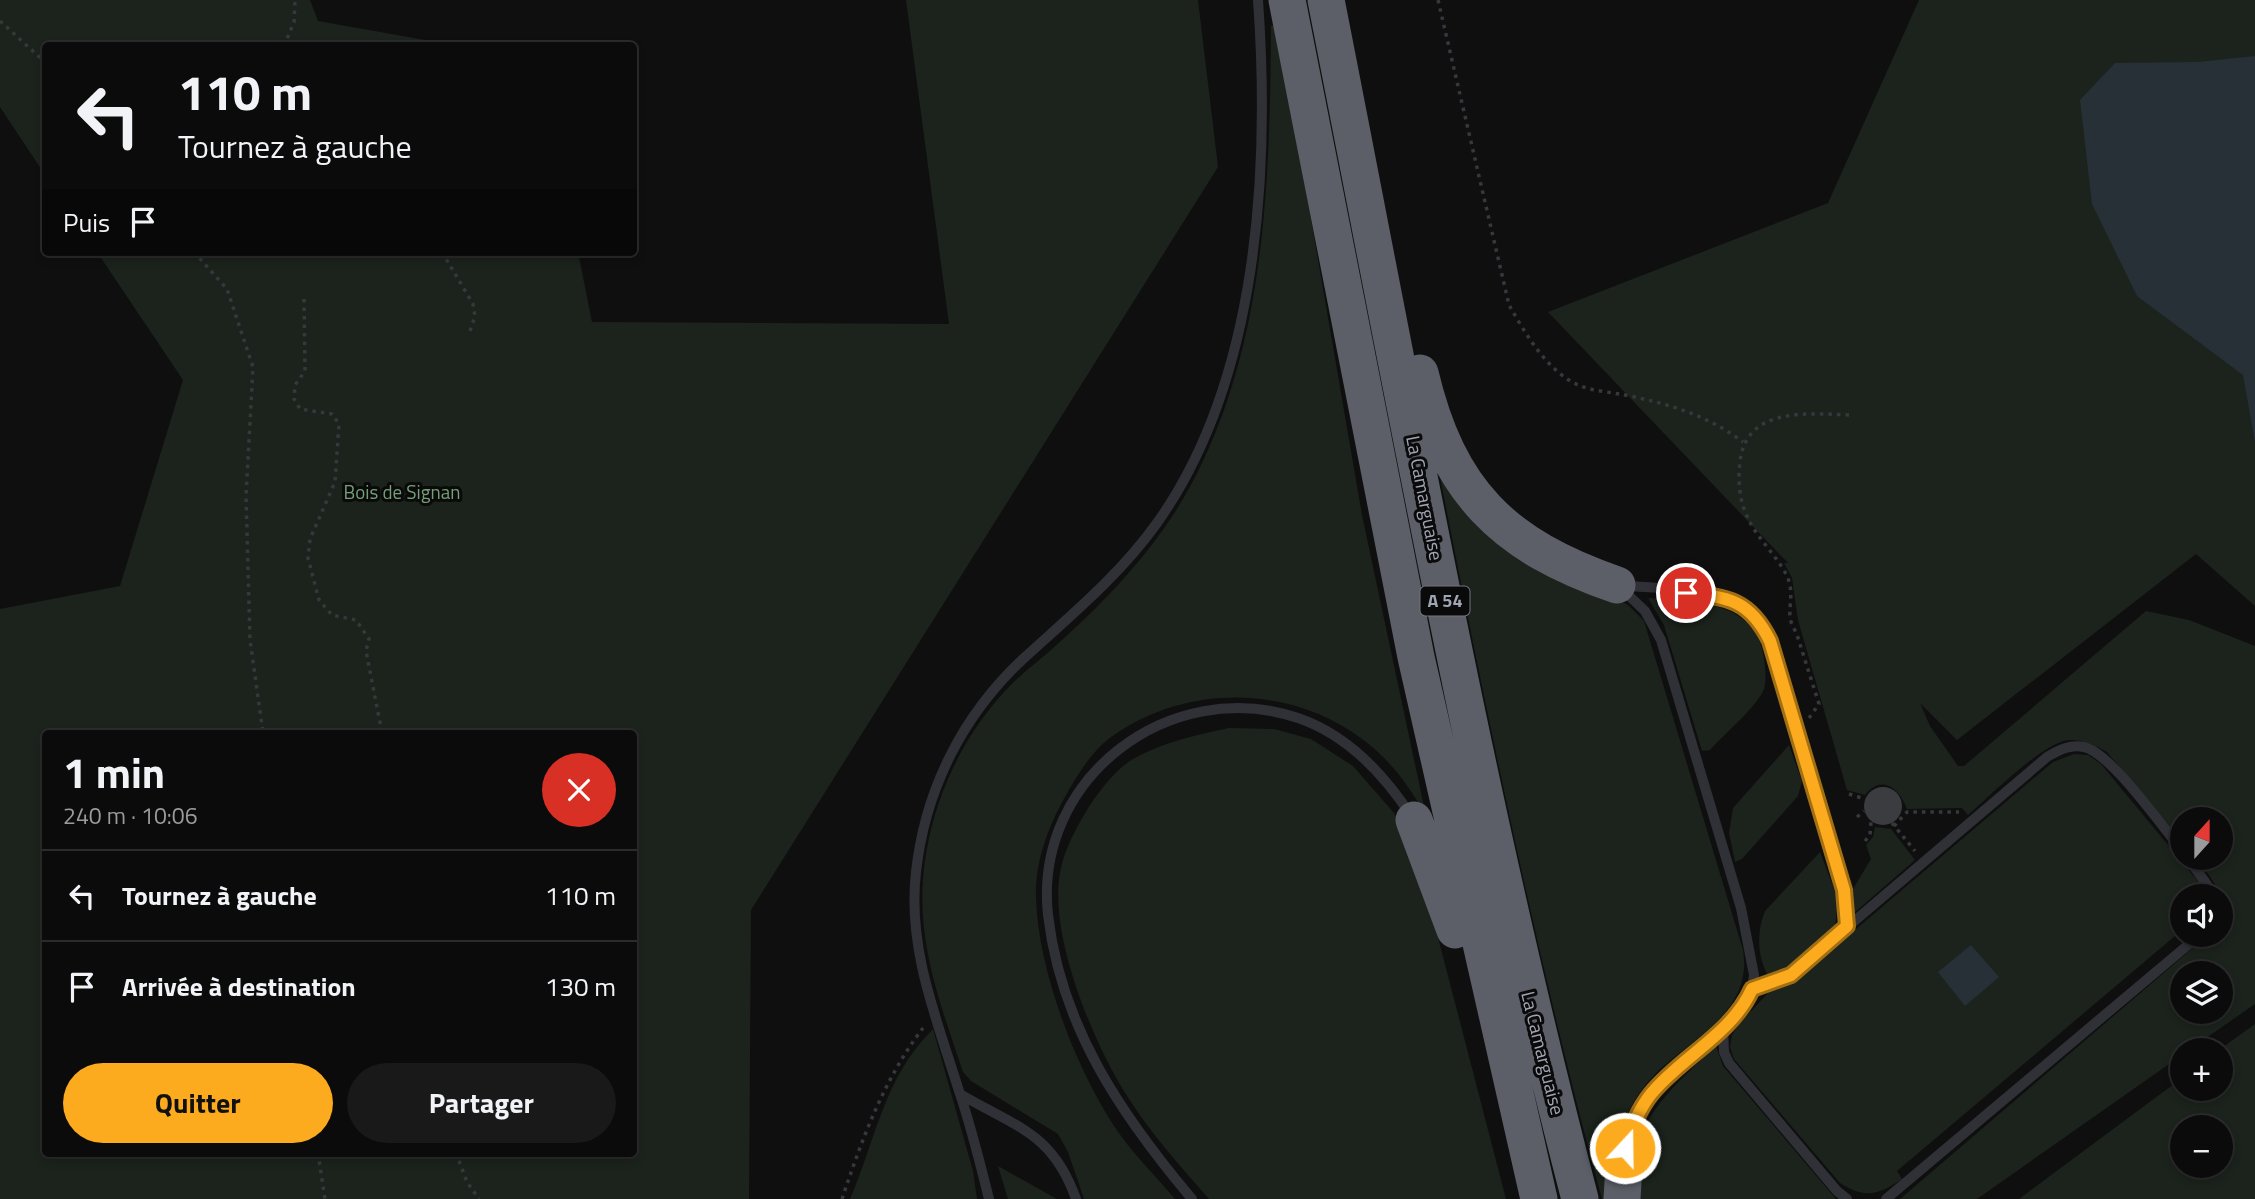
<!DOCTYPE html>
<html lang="fr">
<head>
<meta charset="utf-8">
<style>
	:root { --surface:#0b0b0c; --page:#19191a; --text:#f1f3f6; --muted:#9a9b9d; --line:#2b2b2d; --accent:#fbab1d }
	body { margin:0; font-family:"Titillium Web",sans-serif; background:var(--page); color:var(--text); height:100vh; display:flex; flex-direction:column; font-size:26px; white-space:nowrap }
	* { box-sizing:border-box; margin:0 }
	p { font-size:23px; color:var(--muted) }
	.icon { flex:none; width:38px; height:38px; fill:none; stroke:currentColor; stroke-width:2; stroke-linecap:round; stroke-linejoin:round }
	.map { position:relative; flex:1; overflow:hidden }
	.side { position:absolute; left:42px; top:730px; width:595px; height:427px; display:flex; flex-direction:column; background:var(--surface); border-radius:7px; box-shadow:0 4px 10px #0003,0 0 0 2px var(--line) }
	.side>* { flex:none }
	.hud { position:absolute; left:42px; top:42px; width:595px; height:214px; border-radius:7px; box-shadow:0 4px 10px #0003,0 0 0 2px var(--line); background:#0b0b0c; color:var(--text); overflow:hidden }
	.needle { width:46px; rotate:21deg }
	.buttons { position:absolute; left:2170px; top:807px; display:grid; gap:14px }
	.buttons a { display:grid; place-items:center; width:63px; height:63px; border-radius:50%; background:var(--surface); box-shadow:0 4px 10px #0003,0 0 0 2px var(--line); font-size:35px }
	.pin { position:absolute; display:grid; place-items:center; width:60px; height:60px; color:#fff; margin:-30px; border:4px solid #fff; border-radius:50%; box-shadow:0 2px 7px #0007 }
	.me { position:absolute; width:77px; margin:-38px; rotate:21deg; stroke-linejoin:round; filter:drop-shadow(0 0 5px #0008) }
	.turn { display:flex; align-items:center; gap:24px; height:147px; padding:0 21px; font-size:32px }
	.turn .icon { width:91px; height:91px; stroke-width:2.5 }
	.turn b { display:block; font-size:49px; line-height:60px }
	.then { display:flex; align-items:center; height:66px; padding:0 21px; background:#0003; gap:14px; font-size:26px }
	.round { display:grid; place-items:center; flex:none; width:74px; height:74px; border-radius:37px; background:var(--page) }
	.summary { display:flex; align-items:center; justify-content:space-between; height:119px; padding:0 21px }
	h1 { font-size:42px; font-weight:700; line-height:52px }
	.action { display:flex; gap:14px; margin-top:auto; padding:14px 21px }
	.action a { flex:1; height:80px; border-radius:42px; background:var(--accent); color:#111; font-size:28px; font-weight:700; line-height:80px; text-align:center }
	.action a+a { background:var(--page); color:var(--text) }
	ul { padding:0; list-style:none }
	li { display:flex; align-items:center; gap:21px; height:91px; padding:0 21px; border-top:2px solid var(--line) }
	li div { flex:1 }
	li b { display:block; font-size:26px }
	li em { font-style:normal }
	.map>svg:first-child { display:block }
</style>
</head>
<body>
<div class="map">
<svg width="2255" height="1199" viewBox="0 0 2255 1199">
	<rect width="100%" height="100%" fill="#0f0f10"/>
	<path fill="#1b231c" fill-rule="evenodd" d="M0 0H310L318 21 453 45 46 46 45 175 0 107Z
		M906 0H1198L1218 167 751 910 749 1199H0V609L120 586 183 380 97 252H578L592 322 949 324ZM46 733H634V1153H46Z
		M1919 0H2255V606L2196 554 1957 740 1920 703 1930 726 1958 766H1964L2146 611 2189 620 2255 646V1004L2189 1050H2182V1055L1977 1199H1900L2208 935 2221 934C2221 892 2223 891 2195 858H2221V819H2182V842L2107 752C2096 746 2084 740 2070 740 2045 740 1989 797 1968 815L1962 808 1907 809C1900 789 1882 773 1865 795L1847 790 1798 620 1792 578 1784 563H1788L1548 312 1828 203ZM2182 973H2221V1012H2182Z
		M1274 25 1299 149 1362 515 1426 816C1410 787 1389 758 1362 739 1290 685 1188 684 1114 735 1093 749 1077 775 1065 797 1048 827 1035 862 1036 897 1038 970 1075 1066 1114 1126 1131 1152 1155 1175 1175 1199H1084L1068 1152 1058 1134 971 1081 963 1072C949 1030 933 987 926 943 911 854 944 757 1005 691 1021 673 1043 658 1061 641 1111 596 1159 544 1191 485 1266 345 1270 181 1271 26Z
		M1439 472 1606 593 1628 605 1644 621 1743 950C1754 1017 1683 1040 1647 1083 1617 1120 1615 1154 1612 1199H1602C1537 959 1487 716 1439 472Z
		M1648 598C1693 602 1757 600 1764 658 1765 669 1768 685 1761 695 1748 715 1726 732 1710 750L1702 751 1664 625Z
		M1229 728 1274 729 1311 739 1353 766 1394 813 1421 872 1506 1199H1209C1181 1167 1152 1135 1129 1099 1094 1046 1046 931 1061 868 1066 845 1078 825 1090 805 1101 789 1116 769 1133 759 1164 742 1195 735 1229 728Z
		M1789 745 1802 781 1798 796 1742 859 1735 862 1729 833 1733 808Z
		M2074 754 2088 755 2101 764 2202 886 2207 896H2182V934L2190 935 2182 943 2175 936 1897 1171 1902 1179C1878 1195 1865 1199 1840 1183L1734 1059 1730 1047 1732 1035 1739 1024 1769 992 1796 980 2053 762Z
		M1875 827 1891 829 1915 860 1854 913 1853 889 1871 859 1866 845 1873 837Z
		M1820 852 1838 899 1835 927 1775 979H1770C1757 958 1756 933 1765 911Z
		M2255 1024V1199H2019L2182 1078V1088H2221L2219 1050ZM2182 1127H2221V1166H2182Z
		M933 1029 973 1171 977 1199H850C876 1139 884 1077 933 1029Z
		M1716 1046 1723 1066 1836 1199H1635C1636 1181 1635 1161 1639 1144 1650 1103 1687 1074 1716 1046Z
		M998 1166 1057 1199H1008Z"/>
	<path fill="#273036" d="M2255 56V442L2243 375 2137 296 2092 204 2080 100 2115 63 2198 62Z
		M1971 945 1999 977 1965 1006 1938 972Z"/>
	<path fill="#3b3c40" d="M1864 806a19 19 0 1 1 38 0a19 19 0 1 1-38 0Z"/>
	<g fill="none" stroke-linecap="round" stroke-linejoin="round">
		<path stroke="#36383d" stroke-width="3.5" stroke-dasharray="3.5 5" stroke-linecap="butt" d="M1438 0 1509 305C1525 333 1547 371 1578 385 1592 391 1610 392 1625 395 1669 404 1707 415 1743 442
			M0 21 46 63
			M284 46 294 22 295 0
			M194 252 227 289 253 367 246 496 250 640 263 733
			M442 252 473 304 475 316 469 334
			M304 299 305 371 295 385 294 399 300 409 332 414 339 424 335 482 310 539 308 558 319 600 332 615 356 620 369 639 366 651 382 733
			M1809 718 1819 704C1812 682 1805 660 1798 638 1796 631 1791 624 1790 618 1789 602 1794 592 1787 576 1776 554 1756 538 1746 514 1739 498 1738 479 1740 462 1746 405 1811 414 1853 415
			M1849 794 1865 799
			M1857 817 1864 811
			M1892 823 1915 851
			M1894 826 1907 812H1959
			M1865 841 1870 835 1871 822
			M318 1153 325 1199
			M456 1153 467 1182 479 1199
			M842 1199C862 1139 884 1079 923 1028"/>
		<path stroke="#303136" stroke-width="10" d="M1620 585C1655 589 1715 588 1744 606 1757 615 1763 627 1770 641L1844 890 1847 926
			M1622 589 1645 611 1661 640 1741 908 1754 975 1752 989 1741 1008 1651 1095 1627 1142
			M2188 858 2215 896
			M1752 989 1791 975 2047 757C2059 750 2070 744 2084 747 2111 753 2162 827 2182 850
			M1723 1028 1724 1052 1729 1063 1837 1191 1847 1199
			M960 1094C1016 1127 1053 1133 1076 1199
			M989 1199C980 1163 971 1126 959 1091 937 1020 907 948 916 872 925 790 962 716 1023 659 1070 616 1120 575 1157 523 1259 380 1270 169 1258 0
			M1192 1199C1122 1116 1061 1027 1048 915 1033 778 1170 675 1298 718 1348 735 1384 774 1412 817
			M1886 1199 2201 934"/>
		<path stroke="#5c5f67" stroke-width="37" d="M1287 0 1416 657 1539 1199
			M1326 0C1405 401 1477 804 1580 1199
			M1420 373C1448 492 1503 546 1617 585
			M1414 820 1455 930
			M1622 1199 1625 1148"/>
	</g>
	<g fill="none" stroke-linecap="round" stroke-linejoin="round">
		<defs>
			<path id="route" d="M1625 1148C1631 1129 1638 1110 1651 1094 1681 1057 1732 1034 1752 989L1791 975 1847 926 1844 890 1770 641C1750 600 1728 597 1686 593"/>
		</defs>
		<use href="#route" stroke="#a36f13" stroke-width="18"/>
		<use href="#route" stroke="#fbab1d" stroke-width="12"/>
	</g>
	<g text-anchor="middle" stroke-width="6" stroke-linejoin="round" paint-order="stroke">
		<rect fill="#0a0a0b" stroke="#727680" stroke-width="2" x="1420.5" y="586.5" width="49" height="29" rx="5"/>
		<g font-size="18" font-weight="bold" fill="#9fa5b2">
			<text x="1445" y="607">A 54</text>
		</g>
		<g font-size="19" fill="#759f76" stroke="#0a0a0b">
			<text x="402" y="499">Bois de Signan</text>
		</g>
		<g font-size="19" fill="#9fa5b2" stroke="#0a0a0b">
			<text transform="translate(1425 498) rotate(79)" y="7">La Camarguaise</text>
			<text transform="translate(1543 1053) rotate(76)" y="7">La Camarguaise</text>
		</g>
	</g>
</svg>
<div class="buttons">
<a><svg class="needle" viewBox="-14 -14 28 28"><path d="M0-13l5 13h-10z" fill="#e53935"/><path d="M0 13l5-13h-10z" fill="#9a9b9d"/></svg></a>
<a><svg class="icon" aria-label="sound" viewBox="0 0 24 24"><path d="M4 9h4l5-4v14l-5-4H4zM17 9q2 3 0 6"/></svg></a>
<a><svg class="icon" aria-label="layers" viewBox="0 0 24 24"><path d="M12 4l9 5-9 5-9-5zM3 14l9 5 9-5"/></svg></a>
<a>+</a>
<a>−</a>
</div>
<div class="pin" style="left:1686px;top:593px;background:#d93025"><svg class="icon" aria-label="arrive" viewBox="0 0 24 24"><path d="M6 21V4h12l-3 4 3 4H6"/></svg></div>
<svg class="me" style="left:1625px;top:1148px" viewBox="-20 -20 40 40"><circle r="17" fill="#fbab1d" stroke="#fff" stroke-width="3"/><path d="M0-11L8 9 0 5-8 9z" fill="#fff"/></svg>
<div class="hud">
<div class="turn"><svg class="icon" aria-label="left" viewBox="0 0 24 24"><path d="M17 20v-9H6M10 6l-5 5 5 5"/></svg><div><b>110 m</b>Tournez à gauche</div></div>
<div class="then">Puis<svg class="icon" aria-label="arrive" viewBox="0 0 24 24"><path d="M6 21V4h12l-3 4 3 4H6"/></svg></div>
</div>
<section class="side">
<div class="summary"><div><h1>1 min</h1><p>240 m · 10:06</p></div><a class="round" style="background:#d93025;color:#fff"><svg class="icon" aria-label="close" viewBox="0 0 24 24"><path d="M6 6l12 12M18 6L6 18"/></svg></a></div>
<ul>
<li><svg class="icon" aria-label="left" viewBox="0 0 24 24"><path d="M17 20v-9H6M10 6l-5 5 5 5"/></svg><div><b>Tournez à gauche</b></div><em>110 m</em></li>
<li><svg class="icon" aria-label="arrive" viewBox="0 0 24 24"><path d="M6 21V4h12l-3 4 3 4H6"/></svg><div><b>Arrivée à destination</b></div><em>130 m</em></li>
</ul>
<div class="action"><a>Quitter</a><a>Partager</a></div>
</section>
</div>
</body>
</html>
